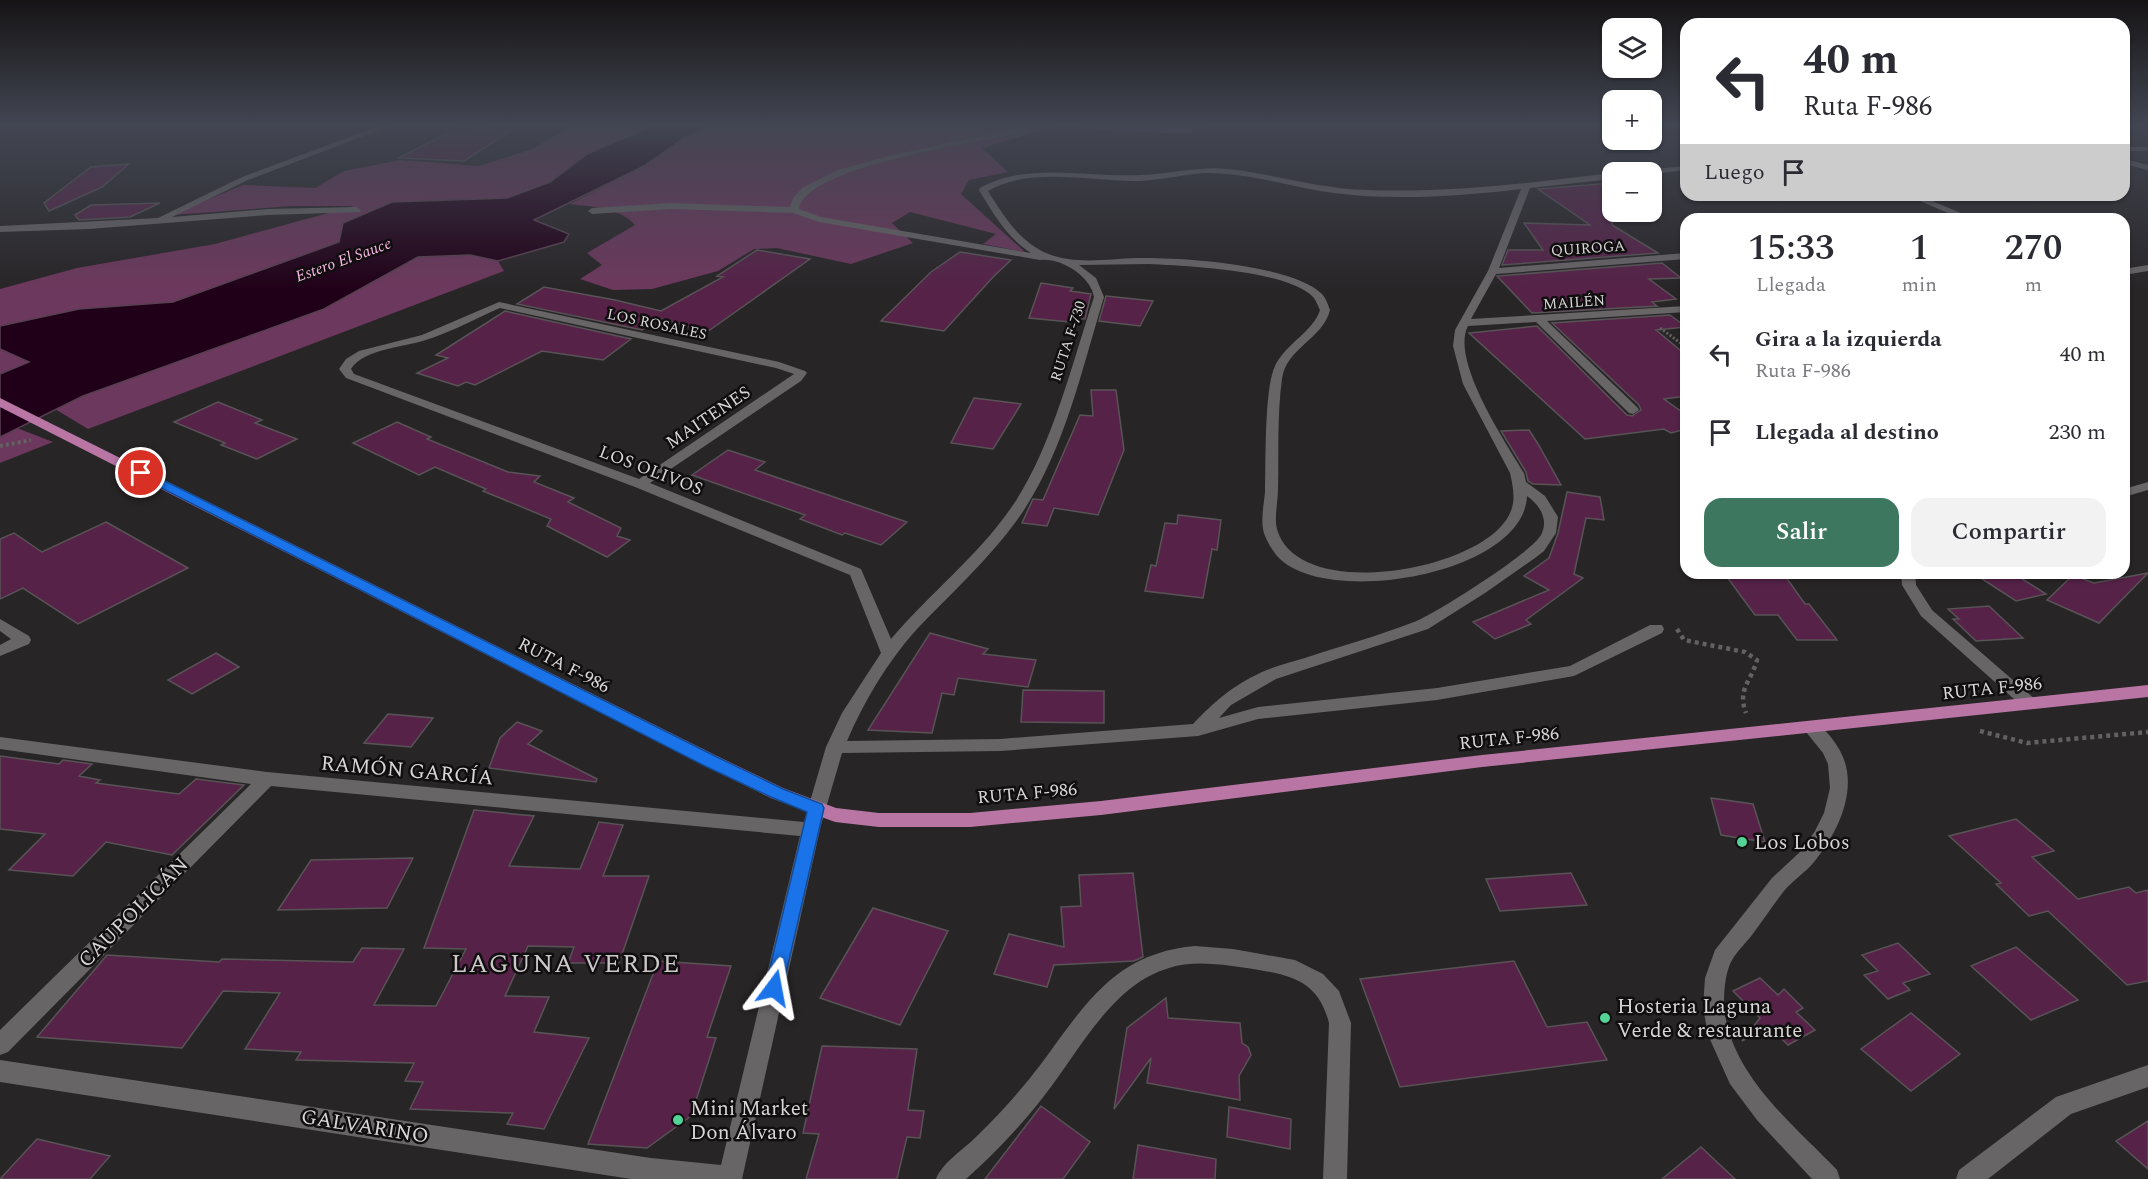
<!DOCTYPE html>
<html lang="es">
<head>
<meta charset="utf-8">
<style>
	:root { --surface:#fff; --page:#f2f2f3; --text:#2b2b33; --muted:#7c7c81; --accent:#3d7760 }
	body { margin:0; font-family:Spectral,serif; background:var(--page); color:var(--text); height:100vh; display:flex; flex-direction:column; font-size:22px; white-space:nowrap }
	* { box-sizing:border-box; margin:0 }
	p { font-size:20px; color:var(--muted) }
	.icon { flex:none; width:33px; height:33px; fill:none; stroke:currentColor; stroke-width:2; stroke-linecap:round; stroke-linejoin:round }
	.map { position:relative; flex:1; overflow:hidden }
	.details { position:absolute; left:1680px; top:213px; width:450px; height:366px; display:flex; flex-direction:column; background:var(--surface); border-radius:18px; box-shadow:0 2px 4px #0004 }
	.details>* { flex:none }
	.guide { position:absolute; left:1680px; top:18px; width:450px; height:183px; border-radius:18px; box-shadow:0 2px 4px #0004; background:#fff; color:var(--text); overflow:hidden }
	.controls { position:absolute; left:1602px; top:18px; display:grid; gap:12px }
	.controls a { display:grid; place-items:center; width:60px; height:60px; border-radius:12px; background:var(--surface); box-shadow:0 2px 4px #0004; font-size:30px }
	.pin { position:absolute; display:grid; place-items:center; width:51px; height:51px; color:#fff; margin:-26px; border:3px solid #fff; border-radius:50%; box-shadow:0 2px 6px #0007 }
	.me { position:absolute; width:66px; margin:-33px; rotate:13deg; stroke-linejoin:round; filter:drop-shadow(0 0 4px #0008) }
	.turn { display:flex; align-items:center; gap:21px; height:126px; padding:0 24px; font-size:27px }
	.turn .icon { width:78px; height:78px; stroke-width:2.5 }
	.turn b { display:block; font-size:42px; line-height:51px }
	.then { display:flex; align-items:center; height:57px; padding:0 24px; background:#0003; gap:12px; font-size:22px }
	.eta { display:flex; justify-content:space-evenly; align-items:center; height:102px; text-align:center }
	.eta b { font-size:36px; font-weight:600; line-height:42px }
	.button { display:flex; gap:12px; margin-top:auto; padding:12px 24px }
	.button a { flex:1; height:69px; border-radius:18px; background:var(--accent); color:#fff; font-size:24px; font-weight:600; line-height:69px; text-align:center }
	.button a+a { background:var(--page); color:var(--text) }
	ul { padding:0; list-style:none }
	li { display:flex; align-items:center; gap:18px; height:78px; padding:0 24px }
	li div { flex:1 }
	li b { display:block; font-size:22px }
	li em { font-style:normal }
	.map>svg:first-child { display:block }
</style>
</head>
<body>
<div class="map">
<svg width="2148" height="1179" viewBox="0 0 2148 1179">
	<rect width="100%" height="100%" fill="#282527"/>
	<path fill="#6d385d" d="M573 125H654L587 154 550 182 507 198 392 202 340 242 173 302 79 309 0 326V289L77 268 215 244 354 206H292L171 215 243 185 315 188 344 171 400 160 479 166 533 149Z
		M714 125H1060L982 148 1008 172 969 180 961 194 1025 252 983 244 996 234 910 212 892 223 913 243 851 264 777 248 754 249 718 271 652 289 613 290 580 279 602 265 587 253 635 225C619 207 593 207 570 204L644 166 684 138Z
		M1068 125H1207L1188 134 1101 130Z
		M470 255 498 261 504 271 88 429 55 409 83 396 324 309 418 257Z
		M0 349 30 362 0 374Z
		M17 428 53 442 0 463V437Z"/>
	<path fill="#200018" stroke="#574051" stroke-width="1.5" d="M654 125H714L684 138 644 166 534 220 569 234 564 242 498 261 470 255 418 257 324 309 83 396 0 437V374L29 362 0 349V326L79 309 173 302 339 242 343 223 392 202 507 198 550 182 587 154Z"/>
	<path fill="#562248" stroke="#585456" stroke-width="1.5" d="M459 127 512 130 464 161 399 158Z
		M129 164 102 187 49 211 44 203 91 167Z
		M1612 183V225L1658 253 1502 265 1508 250H1543L1524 223 1590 225 1538 189Z
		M160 203 130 217 79 220 75 215 91 205Z
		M757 250 810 259 707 332 658 318 642 330 517 304 544 287 615 300 661 311 723 277 717 276Z
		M960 252 1011 260 994 276 944 331 881 321 931 272Z
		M1662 263 1681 278 1649 279 1676 299 1652 302 1657 306 1532 313 1497 276Z
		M1041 283 1073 288 1070 291 1091 294 1085 319 1072 318 1070 322 1029 318Z
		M1106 296 1153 301 1140 326 1099 321Z
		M505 311 631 339 603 360 542 351 475 385 466 382 458 386 417 373 448 358 436 355Z
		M1670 315 1686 327 1656 330 1686 355V396L1664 399 1686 415V429L1671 433 1664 429 1585 439 1469 333 1537 326 1627 415 1632 416 1641 410 1639 405 1552 323Z
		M1091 390H1116L1124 450 1098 515 1054 508 1047 526 1022 523 1033 499 1043 500 1080 415 1093 416Z
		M974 398 1021 404 993 449 951 443Z
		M218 402 262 420 255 423 297 439 257 459 221 445 225 443 174 422Z
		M397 422 431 437 427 439 508 472 540 476 534 482 574 498 568 502 621 528 617 536 630 540 607 557 547 526 551 519 483 491 486 489 435 467 419 475 353 443Z
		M1529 430 1538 444 1561 485 1533 484 1528 481 1526 472 1501 431Z
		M728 450 765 462 755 470 907 522 881 545 845 533 842 535 800 519 805 515 692 475Z
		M1567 492 1600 497 1604 520 1586 518 1574 574 1583 578 1526 620 1531 624 1495 639 1473 622 1549 590 1524 576 1549 558 1558 533Z
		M1178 515 1221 520 1217 550 1212 549 1203 598 1145 591 1151 565 1156 566 1165 523 1177 524Z
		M106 522 188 568 78 624 23 588 0 599V539L14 533 42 552Z
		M1724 573H1783L1805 604H1809L1837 640H1797L1778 615H1755Z
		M1973 573H2013L2046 594 2016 601Z
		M2148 573 2099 623 2047 600 2073 575 2094 583Z
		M1989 606 2023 638 1976 641 1953 619H1959L1948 609Z
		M930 633 988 649 983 654 1036 660 1028 687 958 678 954 695 942 693 932 733 868 730Z
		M216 653 239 667 192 694 168 680Z
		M1023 690 1104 691V723L1021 722Z
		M388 714 433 718 411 747 364 743Z
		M517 722 542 731 528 744 597 779 596 782 489 768 500 738Z
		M0 756 59 764 63 760 92 764 79 776 100 780 96 783 179 794 196 779 244 785 172 855 106 842 73 876 9 870 45 834 0 829Z
		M1711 798 1753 804 1765 842 1721 835Z
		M474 810 534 816 509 866 580 869 599 822 623 825 603 876H649L619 963H568L574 947 528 946 505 996 549 997 534 1032 589 1038 544 1129 507 1124 513 1113 410 1109 423 1082 405 1081 414 1063 296 1060 301 1052 245 1049 280 993 223 991 182 1048 37 1037 107 955 219 962 222 959 353 962 362 948 404 949 374 1005 436 1006 466 949 424 948Z
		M2016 819 2054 851 2032 857 2078 899 2129 887 2136 893 2148 890V981L2127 985 2048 911 2029 916 1996 884 2001 883 1949 836Z
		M413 858 387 908 278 910 311 860Z
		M1133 873 1143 957 1134 961 1054 965 1047 987 994 974 1009 934 1064 947 1061 907 1081 906 1079 875Z
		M1571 873 1587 905 1500 911 1486 879Z
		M873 908 948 931 900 1025 820 998Z
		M1898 943 1930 974 1903 983 1910 990 1888 999 1864 975 1878 971 1862 955Z
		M2016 947 2078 1000 2031 1020 1971 966Z
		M658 961 731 966 707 1037 716 1038 691 1116 647 1148 588 1144Z
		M1514 961 1547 1027 1587 1022 1607 1060 1400 1087 1360 979Z
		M1760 978 1778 995 1784 989 1803 1008 1796 1012 1815 1030 1788 1045 1769 1026 1742 1041 1760 1018 1733 991Z
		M1166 998 1168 1018 1240 1023 1242 1043 1248 1047 1251 1055 1239 1076 1240 1100 1147 1083 1151 1058 1114 1109 1127 1028Z
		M1911 1013 1960 1054 1911 1091 1861 1049Z
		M822 1046 917 1049 908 1110 924 1111 920 1138 907 1137 897 1179H806L819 1134 803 1133Z
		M1041 1106 1090 1142 1063 1179H985Z
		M1229 1107 1291 1119 1290 1149 1227 1137Z
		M2148 1121V1169L2116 1141Z
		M37 1139 110 1156 90 1179H0Z
		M1138 1145 1216 1159 1215 1179H1133Z
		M1701 1147 1735 1179H1662Z"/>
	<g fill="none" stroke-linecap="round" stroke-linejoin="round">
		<path stroke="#636162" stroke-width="3" stroke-dasharray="2 2" stroke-linecap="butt" d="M1660 328 1686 347"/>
		<path stroke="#636162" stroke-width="4" stroke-dasharray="3 3" stroke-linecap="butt" d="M0 446 31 440"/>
		<path stroke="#636162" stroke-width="4.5" stroke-dasharray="4 4" stroke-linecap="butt" d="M1677 629 1684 640 1745 652 1757 660C1751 682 1737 689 1746 713
			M1980 731 2027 743 2148 732"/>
		<path fill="#686567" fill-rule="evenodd" d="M382 125H393L248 180 172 217 268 209 357 207 361 210 360 212 268 215 89 229 0 232V226L158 218 242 177Z
			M1032 125H1045C1034 131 1018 133 1005 136 967 144 804 168 799 209L821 217 1031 253C1007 238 993 213 979 190L980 188C1028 161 1089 178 1141 175 1170 174 1199 166 1228 169 1274 174 1320 189 1367 190 1450 193 1530 183 1612 173V179L1530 188 1499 268 1686 253V259L1496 274 1471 319 1686 306V312L1547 321 1637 407 1639 410 1633 414 1629 413 1536 322 1468 326C1450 360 1506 443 1524 473L1526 482 1545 496 1558 517 1556 533 1544 551 1535 558 1485 593 1428 629 1276 679 1231 705 1219 718 1258 707 1437 688 1570 666 1650 625H1662L1664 629 1662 633 1574 676 1437 700 1258 719 1198 736 1000 751 842 753 821 825 742 1179H631L0 1082V1060L651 1158 721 1165 800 836 271 786 8 1052 0 1055V1030L251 784 0 749V737L267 772 804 822 826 747 842 713 881 653 850 575 635 487 346 378 339 369 346 359 359 351 422 335 499 302 779 362 805 371 807 373 801 381 650 483 861 569 891 639C929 594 977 557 1011 508 1051 451 1072 364 1094 297 1091 276 1060 257 1040 260L819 222 793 213 671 209 592 214 588 211 592 208 671 203 790 207 793 198 802 188 838 170 893 155ZM1203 173C1247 172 1290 187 1334 193 1395 201 1460 196 1521 189L1488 271 1455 330 1453 346 1463 384 1510 473C1513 486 1516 501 1510 513 1485 571 1297 604 1277 529 1274 518 1278 501 1278 489 1279 453 1277 415 1282 379 1286 348 1323 339 1330 310 1328 305 1326 298 1322 294 1292 264 1178 257 1136 258 1107 259 1074 265 1046 253 1019 241 1003 215 988 191 1031 166 1091 182 1139 181 1160 180 1181 175 1203 173ZM1149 264C1187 266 1287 270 1313 297 1316 300 1318 306 1320 310 1314 331 1285 344 1275 366 1264 389 1266 463 1265 492 1264 503 1261 518 1263 529 1264 536 1272 551 1278 557 1325 608 1524 575 1527 496 1540 505 1549 520 1541 535 1531 553 1435 614 1414 622 1378 636 1341 646 1305 658 1291 662 1275 666 1262 672 1232 686 1215 701 1193 724L1000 739 847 741C864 701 888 661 917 629 954 590 994 555 1024 510 1065 447 1082 369 1104 297L1096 278 1079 265ZM500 308 776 368 794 374 639 479 354 374 351 369C364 348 409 347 432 338 455 330 477 318 500 308Z
			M2124 147H2148V151H2124Z
			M2124 159 2148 165V170L2124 164Z
			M1686 166V170L1652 174 1639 172 1643 170Z
			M1906 195H1918L1975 219H1962Z
			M2148 265V271L2124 275V269Z
			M2148 482V490L2124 497V489Z
			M1901 573H1915L1916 585 1932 610 2036 700 2038 704 2036 708H2024L1921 616 1902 585Z
			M0 619 29 636 31 640 29 644 0 656V645L11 639 0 631Z
			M1811 721C1823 725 1833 739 1839 749 1861 786 1838 833 1814 862 1805 873 1793 880 1784 891 1773 905 1763 920 1752 935 1745 944 1735 953 1730 964 1725 976 1724 991 1724 1004 1728 1073 1793 1124 1837 1170L1840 1179H1812L1757 1120 1730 1084 1708 1035 1703 1007 1705 978 1715 950 1772 878 1801 851 1815 831 1824 813 1830 788 1828 764 1823 753 1802 727 1805 723Z
			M1195 946 1233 949 1295 960 1323 974 1339 991 1351 1023 1347 1179H1323L1329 1023C1319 984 1296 976 1259 970 1230 966 1197 959 1169 968 1111 985 1079 1052 1044 1096 1021 1126 994 1154 966 1179H936C943 1162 963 1150 977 1136 1000 1114 1021 1090 1041 1064 1065 1032 1088 995 1122 971 1144 956 1169 948 1195 946Z
			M2148 1065V1087L2071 1114 1988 1179H1956L1959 1170 2056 1097Z"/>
		<path fill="#b976a5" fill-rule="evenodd" d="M0 398 717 756 783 788 836 808 879 813H970L1101 801 1482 755 2148 685V697L1482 767 1101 815 970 827H879L835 822 771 798 705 766 0 407Z"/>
	</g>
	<linearGradient id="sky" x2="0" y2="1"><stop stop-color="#161415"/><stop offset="0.43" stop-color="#424652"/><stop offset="1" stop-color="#424652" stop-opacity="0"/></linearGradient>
	<rect width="2148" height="290" fill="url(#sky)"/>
	<path fill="#1a73e8" stroke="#114b97" stroke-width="1.5" d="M141 469 717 757 783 789 822 804 824 808 781 995 774 997 767 995 765 988 807 812 771 797 705 766 136 475V470Z"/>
	<g fill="#54d396" stroke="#100e0f" stroke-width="2">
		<circle cx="1742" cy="842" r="6"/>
		<circle cx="1605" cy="1018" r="6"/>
		<circle cx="678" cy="1120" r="6"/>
	</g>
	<g text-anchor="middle" stroke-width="5" stroke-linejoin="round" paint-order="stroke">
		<g font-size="15" fill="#d7d5d6" stroke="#100e0f">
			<text transform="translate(1588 248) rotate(-4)" y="5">QUIROGA</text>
			<text transform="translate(1574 302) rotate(-4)" y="5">MAILÉN</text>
			<text transform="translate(657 324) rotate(12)" y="5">LOS ROSALES</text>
			<text transform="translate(1068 341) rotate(-72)" y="5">RUTA F-730</text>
		</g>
		<g font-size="16" font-style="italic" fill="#fdb8e6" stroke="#100e0f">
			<text transform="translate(343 259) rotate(-20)" y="6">Estero El Sauce</text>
		</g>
		<g font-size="18" fill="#d7d5d6" stroke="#100e0f">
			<text transform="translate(708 417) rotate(-34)" y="6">MAITENES</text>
			<text transform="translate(651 470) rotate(21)" y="6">LOS OLIVOS</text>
			<text transform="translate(564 665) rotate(27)" y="6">RUTA F-986</text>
			<text transform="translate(1992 688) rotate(-6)" y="6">RUTA F-986</text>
			<text transform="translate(1509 738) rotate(-6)" y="6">RUTA F-986</text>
			<text transform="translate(1027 793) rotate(-5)" y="6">RUTA F-986</text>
		</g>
		<g font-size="21" fill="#d7d5d6" stroke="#100e0f">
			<text transform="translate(407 770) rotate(5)" y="7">RAMÓN GARCÍA</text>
			<text transform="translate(133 912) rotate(-45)" y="7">CAUPOLICÁN</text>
			<text transform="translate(365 1126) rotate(9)" y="7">GALVARINO</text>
		</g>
		<g font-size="21" fill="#d7d5d6" stroke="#100e0f" text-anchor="start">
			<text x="1754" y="849">Los Lobos</text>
			<text x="1617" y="1013">Hosteria Laguna<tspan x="1617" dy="24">Verde &amp; restaurante</tspan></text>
			<text x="690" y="1115">Mini Market<tspan x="690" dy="24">Don Álvaro</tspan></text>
		</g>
		<g font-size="26" letter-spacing="1.5" fill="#ccc8ca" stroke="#100e0f">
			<text x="566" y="972">LAGUNA VERDE</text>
		</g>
	</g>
</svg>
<div class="controls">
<a><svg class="icon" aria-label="layers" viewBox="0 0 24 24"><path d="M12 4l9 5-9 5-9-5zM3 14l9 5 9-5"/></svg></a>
<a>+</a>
<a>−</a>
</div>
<div class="pin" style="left:141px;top:473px;background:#d93025"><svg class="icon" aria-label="arrive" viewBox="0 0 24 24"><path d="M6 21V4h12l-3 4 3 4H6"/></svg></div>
<svg class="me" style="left:774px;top:988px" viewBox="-20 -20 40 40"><path d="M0-17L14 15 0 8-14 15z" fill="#1a73e8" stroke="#fff" stroke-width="4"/></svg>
<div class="guide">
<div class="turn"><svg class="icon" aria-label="left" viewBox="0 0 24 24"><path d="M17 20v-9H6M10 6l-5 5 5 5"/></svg><div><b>40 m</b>Ruta F-986</div></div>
<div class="then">Luego<svg class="icon" aria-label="arrive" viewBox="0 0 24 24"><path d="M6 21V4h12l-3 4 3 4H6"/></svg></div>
</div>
<section class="details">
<div class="eta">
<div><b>15:33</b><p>Llegada</p></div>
<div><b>1</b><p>min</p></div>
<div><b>270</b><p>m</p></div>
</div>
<ul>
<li><svg class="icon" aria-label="left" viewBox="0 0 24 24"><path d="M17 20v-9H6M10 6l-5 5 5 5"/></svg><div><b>Gira a la izquierda</b><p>Ruta F-986</p></div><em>40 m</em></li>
<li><svg class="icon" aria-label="arrive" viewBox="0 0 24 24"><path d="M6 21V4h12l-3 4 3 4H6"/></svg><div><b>Llegada al destino</b></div><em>230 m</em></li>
</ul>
<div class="button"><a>Salir</a><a>Compartir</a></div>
</section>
</div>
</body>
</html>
